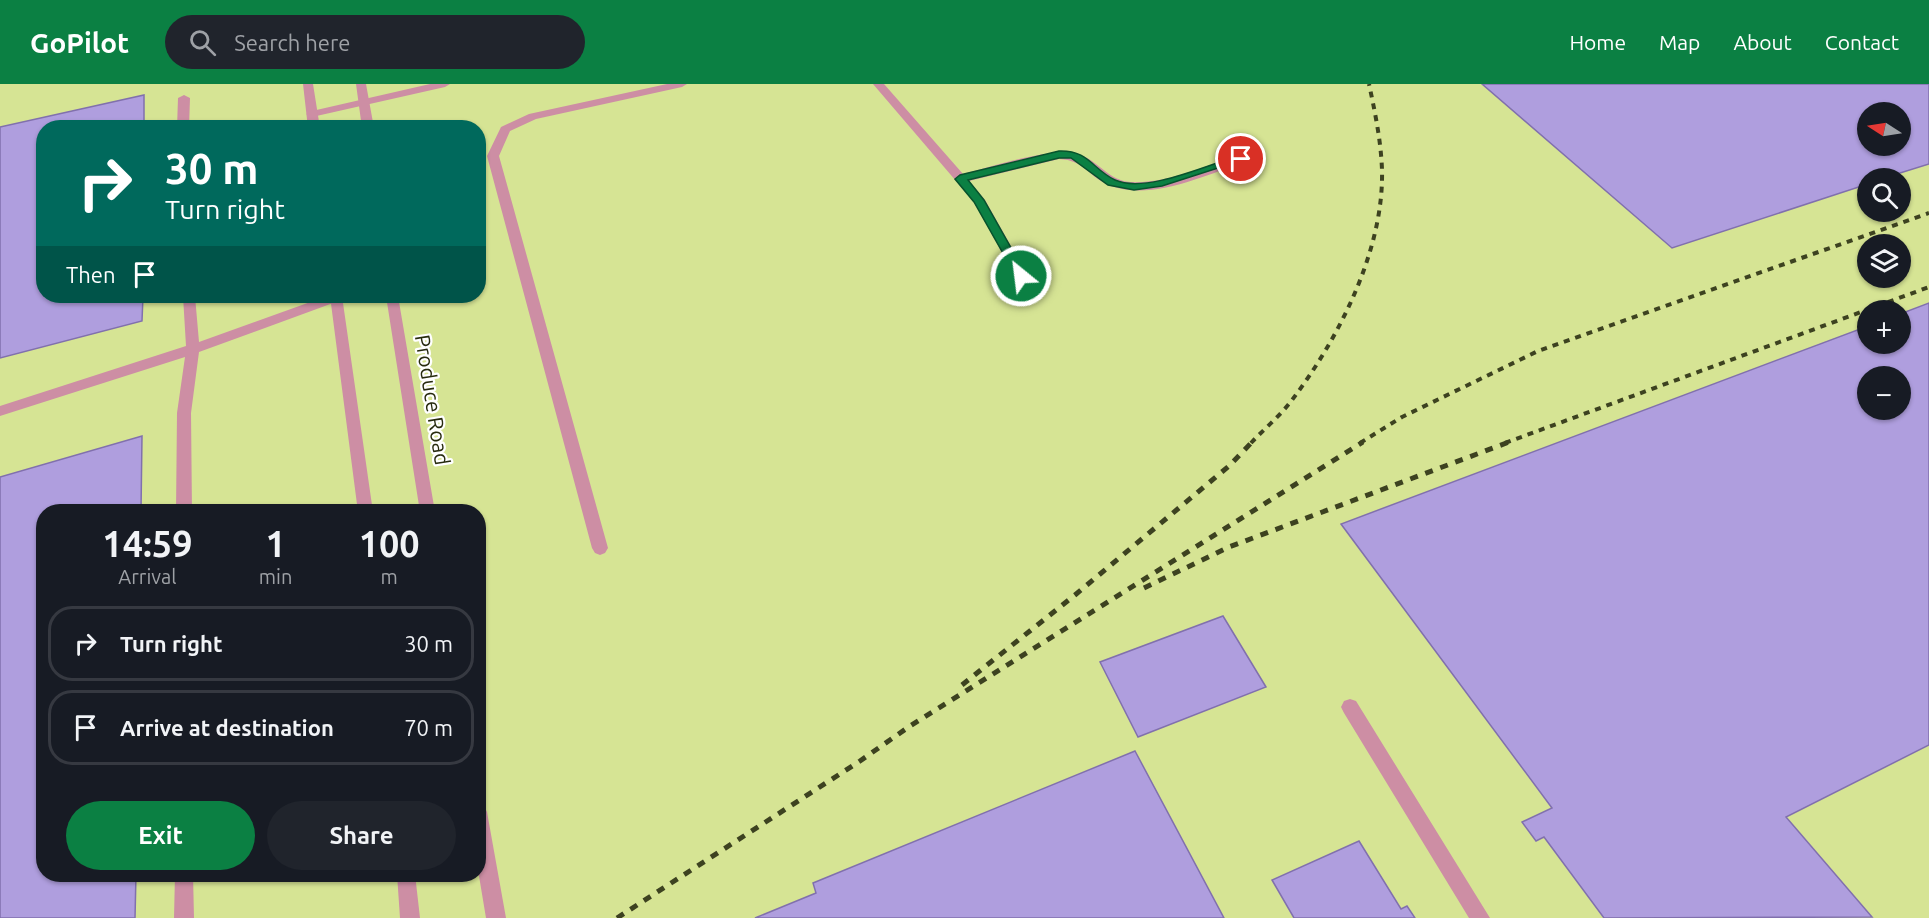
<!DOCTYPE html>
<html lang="en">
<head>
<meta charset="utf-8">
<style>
	:root { --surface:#171b24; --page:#20242c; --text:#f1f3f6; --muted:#9ea1a6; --line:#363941; --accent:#0b8043 }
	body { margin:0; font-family:Ubuntu,sans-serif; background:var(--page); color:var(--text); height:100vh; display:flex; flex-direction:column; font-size:22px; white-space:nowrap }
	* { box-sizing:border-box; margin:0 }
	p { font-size:20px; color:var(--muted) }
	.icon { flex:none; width:33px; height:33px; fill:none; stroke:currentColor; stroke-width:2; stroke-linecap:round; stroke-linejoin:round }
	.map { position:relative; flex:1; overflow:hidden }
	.side { position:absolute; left:36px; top:420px; width:450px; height:378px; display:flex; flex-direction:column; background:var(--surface); border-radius:24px; box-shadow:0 2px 4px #0004 }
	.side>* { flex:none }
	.guide { position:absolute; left:36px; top:36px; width:450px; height:183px; border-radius:24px; box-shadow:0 2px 4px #0004; background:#00695c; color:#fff; overflow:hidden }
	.needle { width:39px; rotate:282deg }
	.buttons { position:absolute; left:1857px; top:18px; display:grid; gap:12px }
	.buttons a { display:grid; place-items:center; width:54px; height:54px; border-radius:50%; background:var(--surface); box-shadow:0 2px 4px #0004; font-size:30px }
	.pin { position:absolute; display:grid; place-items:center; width:51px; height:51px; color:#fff; margin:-26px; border:3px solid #fff; border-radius:50%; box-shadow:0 2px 6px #0007 }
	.me { position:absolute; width:66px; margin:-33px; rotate:331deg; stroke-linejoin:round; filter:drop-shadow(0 0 4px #0008) }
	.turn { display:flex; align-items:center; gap:21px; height:126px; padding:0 30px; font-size:27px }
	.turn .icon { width:78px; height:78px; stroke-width:2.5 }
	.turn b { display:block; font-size:42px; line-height:51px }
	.then { display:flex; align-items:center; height:57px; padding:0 30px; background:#0003; gap:12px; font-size:22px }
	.eta { display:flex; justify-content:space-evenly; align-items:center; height:102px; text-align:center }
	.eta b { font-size:36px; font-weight:600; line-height:42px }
	.cta { display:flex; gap:12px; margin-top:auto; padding:12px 30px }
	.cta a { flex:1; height:69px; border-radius:36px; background:var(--accent); color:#fff; font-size:24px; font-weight:600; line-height:69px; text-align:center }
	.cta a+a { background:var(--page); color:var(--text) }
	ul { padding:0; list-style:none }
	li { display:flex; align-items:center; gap:18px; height:75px; margin:0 12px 9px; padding:0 18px; border:3px solid var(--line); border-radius:24px }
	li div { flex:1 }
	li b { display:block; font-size:22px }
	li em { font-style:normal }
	header { display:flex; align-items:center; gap:36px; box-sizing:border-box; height:84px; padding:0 30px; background:var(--accent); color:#fff }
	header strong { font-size:28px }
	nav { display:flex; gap:33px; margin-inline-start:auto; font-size:21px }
	.search { width:420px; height:54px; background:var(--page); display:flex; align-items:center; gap:15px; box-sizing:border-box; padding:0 21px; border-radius:33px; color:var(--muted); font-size:22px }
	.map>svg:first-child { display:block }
</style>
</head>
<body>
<header>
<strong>GoPilot</strong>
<div class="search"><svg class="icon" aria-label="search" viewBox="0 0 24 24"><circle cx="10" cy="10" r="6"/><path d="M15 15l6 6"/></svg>Search here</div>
<nav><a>Home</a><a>Map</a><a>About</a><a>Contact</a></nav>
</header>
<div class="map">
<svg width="1929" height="834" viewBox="0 0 1929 834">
	<rect width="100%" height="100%" fill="#e3f0a9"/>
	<path fill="#d6e494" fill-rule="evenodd" d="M0 0H1929V834H0ZM1868 28H1900V62H1868ZM44 44H478V212H44ZM1868 94H1900V128H1868ZM1868 160H1900V194H1868ZM1868 226H1900V260H1868ZM1868 292H1900V326H1868ZM44 428H478V790H44Z"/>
	<path fill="#af9ede" stroke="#8170ad" stroke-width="1.5" fill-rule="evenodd" d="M1482 0H1929V80L1884 94H1868V100L1672 164ZM1868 28H1900V62H1868Z
		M144 11V44H44V212H143L142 237 0 274V43Z
		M1929 219V661L1786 733 1872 833 1604 834 1544 753 1536 757 1522 738 1552 724 1341 440 1868 242V260H1900V230ZM1868 292H1900V326H1868Z
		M142 352 141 428H44V790H136L135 834H0V393Z
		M1223 532 1266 603 1138 653 1100 578Z
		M1135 667 1224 834H755L816 809 813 799Z
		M1359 757 1401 825 1407 822 1415 834H1294L1272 796Z"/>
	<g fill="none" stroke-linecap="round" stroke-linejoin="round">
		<path fill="#cd8ea4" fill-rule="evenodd" d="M667 0H687L682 3 536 35 510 47 499 72 608 464 605 469 600 471 595 469 592 464 487 72 501 43 529 30Z
			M873 0H884L963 90C992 83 1058 60 1083 72 1101 80 1109 96 1130 98 1169 100 1205 81 1241 71L1247 75 1245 78C1205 91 1153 117 1111 102 1089 94 1085 76 1059 75L969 97 985 116 1038 210 1032 215 1027 213 974 118Z
			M184 11 190 14 189 44H177L178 14Z
			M183 212H195L199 258 327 212H345L344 215 199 268 191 329 192 428H176L177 329 185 273 0 332V322L186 262Z
			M1350 615 1356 617 1490 834H1469L1344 629 1341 623 1344 617Z
			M175 790H193L194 834H174Z"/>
		<path fill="#cd8ea4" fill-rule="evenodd" d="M430 0H450L445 3 312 33 306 30 312 27Z"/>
		<path fill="#cd8ea4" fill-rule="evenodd" d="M303 0H313L320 44H308Z
			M356 0H366L374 44H362Z
			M330 212H342L373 428H358Z
			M386 212H398L435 428H420Z
			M478 719 484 722 487 728 506 834H486L478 786Z
			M397 790H415L420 834H400Z"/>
		<path stroke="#3d4220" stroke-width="4" stroke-dasharray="6 6" stroke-linecap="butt" d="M1251 359C1264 345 1280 332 1292 316 1339 254 1384 166 1382 86 1381 57 1375 28 1369 0
			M1360 359 1402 333 1538 267 1929 129
			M1505 359 1929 203"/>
		<path stroke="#3d4220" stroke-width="5" stroke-dasharray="8 8" stroke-linecap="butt" d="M1144 504 1229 463 1509 358
			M962 601 1075 511 1229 382 1252 358
			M617 834 860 677 910 642 1363 358"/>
	</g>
	<path fill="#0b8043" stroke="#07532c" stroke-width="1.5" d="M1059 67C1089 66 1092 85 1115 96 1146 110 1209 80 1241 71L1246 75 1162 102 1134 106 1108 101 1071 74H1059L968 96 984 116 1027 192 1025 194H1017L974 118 955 95 960 91Z"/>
	<g text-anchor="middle" stroke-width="4.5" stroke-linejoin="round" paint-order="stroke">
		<g font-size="21" fill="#272b0e" stroke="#fff">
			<text transform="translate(432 316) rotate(81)" y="7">Produce Road</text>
		</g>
	</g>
</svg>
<div class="buttons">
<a><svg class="needle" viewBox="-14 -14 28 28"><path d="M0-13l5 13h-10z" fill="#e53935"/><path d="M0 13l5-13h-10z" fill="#9ea1a6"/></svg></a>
<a><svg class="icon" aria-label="search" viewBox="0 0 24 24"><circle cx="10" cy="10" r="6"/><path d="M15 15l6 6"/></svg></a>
<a><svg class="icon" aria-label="layers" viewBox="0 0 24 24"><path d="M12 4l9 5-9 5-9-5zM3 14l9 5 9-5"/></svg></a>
<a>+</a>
<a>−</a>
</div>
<div class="pin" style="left:1241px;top:75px;background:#d93025"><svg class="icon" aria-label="arrive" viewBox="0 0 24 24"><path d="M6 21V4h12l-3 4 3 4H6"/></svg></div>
<svg class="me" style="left:1021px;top:192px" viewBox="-20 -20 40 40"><circle r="17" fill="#0b8043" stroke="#fff" stroke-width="3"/><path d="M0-11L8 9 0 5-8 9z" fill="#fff"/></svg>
<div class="guide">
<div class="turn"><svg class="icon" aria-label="right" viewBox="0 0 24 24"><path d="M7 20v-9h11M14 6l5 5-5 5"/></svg><div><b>30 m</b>Turn right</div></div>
<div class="then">Then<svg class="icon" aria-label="arrive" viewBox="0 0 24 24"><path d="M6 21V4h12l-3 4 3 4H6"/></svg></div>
</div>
<section class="side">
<div class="eta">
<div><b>14:59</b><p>Arrival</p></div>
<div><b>1</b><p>min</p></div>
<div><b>100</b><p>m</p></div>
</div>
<ul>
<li><svg class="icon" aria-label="right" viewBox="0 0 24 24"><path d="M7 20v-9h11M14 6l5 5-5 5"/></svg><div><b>Turn right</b></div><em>30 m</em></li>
<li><svg class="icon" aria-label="arrive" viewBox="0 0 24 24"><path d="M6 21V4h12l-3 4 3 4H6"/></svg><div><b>Arrive at destination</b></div><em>70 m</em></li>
</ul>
<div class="cta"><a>Exit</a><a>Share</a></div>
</section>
</div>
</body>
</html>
